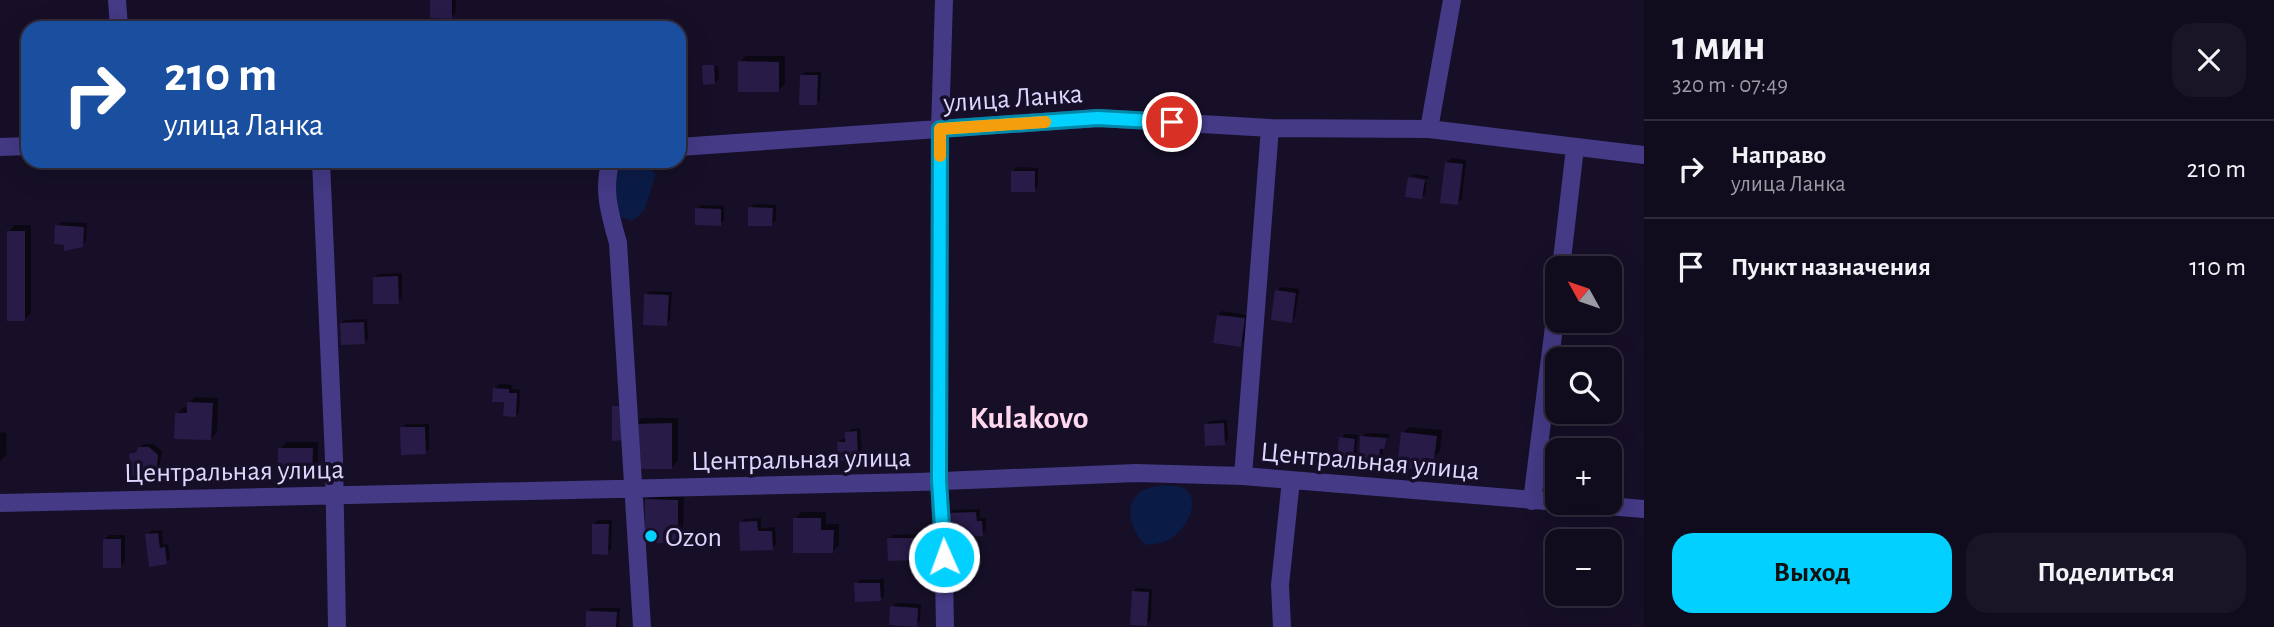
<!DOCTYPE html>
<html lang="ru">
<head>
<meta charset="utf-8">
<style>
	:root { --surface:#100b1d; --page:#191426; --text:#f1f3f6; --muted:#9c9ba4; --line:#302b3b; --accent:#02d1ff }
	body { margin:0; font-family:"Alegreya Sans",sans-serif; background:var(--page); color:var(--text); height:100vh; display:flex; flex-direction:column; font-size:26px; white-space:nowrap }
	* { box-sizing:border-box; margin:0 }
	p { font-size:23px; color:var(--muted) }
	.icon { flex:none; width:38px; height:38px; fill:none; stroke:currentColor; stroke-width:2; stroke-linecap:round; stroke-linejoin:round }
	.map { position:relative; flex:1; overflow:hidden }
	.details { display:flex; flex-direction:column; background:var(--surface); width:630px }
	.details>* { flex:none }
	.banner { position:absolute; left:21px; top:21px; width:665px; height:147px; border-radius:21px; box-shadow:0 7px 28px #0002,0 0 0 2px var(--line); background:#1a4fa0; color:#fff; overflow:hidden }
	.needle { width:46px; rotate:310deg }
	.buttons { position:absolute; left:1545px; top:256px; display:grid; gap:14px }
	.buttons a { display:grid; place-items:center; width:77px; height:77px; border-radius:14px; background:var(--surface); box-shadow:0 7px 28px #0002,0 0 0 2px var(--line); font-size:35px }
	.pin { position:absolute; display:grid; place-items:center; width:60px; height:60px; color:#fff; margin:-30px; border:4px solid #fff; border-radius:50%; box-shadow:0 2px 7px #0007 }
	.me { position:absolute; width:77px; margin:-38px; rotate:358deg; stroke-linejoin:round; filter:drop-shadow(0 0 5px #0008) }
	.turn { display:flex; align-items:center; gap:24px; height:147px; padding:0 28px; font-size:32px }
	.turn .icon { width:91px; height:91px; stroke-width:2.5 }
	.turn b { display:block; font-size:49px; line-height:60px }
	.round { display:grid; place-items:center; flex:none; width:74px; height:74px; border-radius:21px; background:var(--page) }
	.head { display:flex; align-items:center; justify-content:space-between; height:119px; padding:0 28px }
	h1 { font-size:42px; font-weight:700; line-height:52px }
	.button { display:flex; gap:14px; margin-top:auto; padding:14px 28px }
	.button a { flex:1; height:80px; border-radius:21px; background:var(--accent); color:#111; font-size:28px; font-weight:700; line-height:80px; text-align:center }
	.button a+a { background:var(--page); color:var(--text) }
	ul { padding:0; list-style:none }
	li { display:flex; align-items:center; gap:21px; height:98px; padding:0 28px; border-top:2px solid var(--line) }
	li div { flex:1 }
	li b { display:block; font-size:26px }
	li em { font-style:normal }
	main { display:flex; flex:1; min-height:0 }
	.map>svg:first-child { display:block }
</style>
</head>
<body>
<main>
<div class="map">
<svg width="1644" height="627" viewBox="0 0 1644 627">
	<rect width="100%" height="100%" fill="#160f27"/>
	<path fill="#0a1b46" d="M627 161 644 164 656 174 644 211 632 221 621 217C612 199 610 176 627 161Z
		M1162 485C1169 486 1179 485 1185 489 1202 501 1186 528 1173 537 1165 543 1156 544 1146 545 1133 534 1123 509 1137 495 1143 488 1154 487 1162 485Z"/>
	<path fill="#0007" d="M432 0H456L455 13 451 17Z
		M746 56H785V84L778 91 740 62Z
		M705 64V67L718 66 719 79 715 83 704 66Z
		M806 72H821L820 100 816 103 802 76Z
		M1451 158 1466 160 1462 199 1458 203 1447 162Z
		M1017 167 1038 168V186L1034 190 1013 171Z
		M1414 174 1428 176V179L1412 176Z
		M1410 177V179L1427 182 1425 194 1421 197 1407 195Z
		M754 204 776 205V220L772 224 750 208Z
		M701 205 724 206V220L720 224 697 209Z
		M61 222 87 223 86 241 82 245 66 243 57 226Z
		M15 225H31V313L25 319 9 231Z
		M402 273V298L398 302 374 278 378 274Z
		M1281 287 1299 289 1295 317 1291 321 1277 291Z
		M650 291 672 292 670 320 666 324 646 295Z
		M1222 311 1248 315 1244 341 1240 345 1218 315Z
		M367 319 368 339 364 343 341 324 345 320Z
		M499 384 512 385V389L520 390 519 412 515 416 495 388Z
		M195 397 218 398 217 432 211 438 177 414 183 407 189 408V403Z
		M642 418H678V461L672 467 635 424Z
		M1227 420 1228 439 1224 443 1206 425 1210 421Z
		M406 424H429V449L425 453 402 428Z
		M1409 427 1442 430 1440 451 1434 457 1429 456 1428 462 1422 468 1403 433Z
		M860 428 862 454 858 458 838 443 842 439H847V433L851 429Z
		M6 432 7 454 0 461V433Z
		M1366 433 1390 434 1383 447V457L1379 461 1362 437Z
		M1345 434 1358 435 1356 453 1353 457 1341 438Z
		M286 442H318V464L312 471 280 449Z
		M144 444H153L162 451 159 470 155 474 131 454Z
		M653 494H684L683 535 677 541 647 500Z
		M980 509V518H986V530L982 534 949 514 953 510Z
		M801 512H826V524H839V545L833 551 795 519Z
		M761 518V528L775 527 776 544 772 548 741 523 745 519Z
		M598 520H612L611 549 607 553 594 524Z
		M162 530 163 545 168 544 170 558 166 562 147 535 151 531Z
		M916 534 917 555 913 559 889 539 893 535Z
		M109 535H125V562L121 566 105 539Z
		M884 579V596L880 600 856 584 860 580Z
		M1137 588 1152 589 1151 620 1147 624 1133 592Z
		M896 603 921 604 920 621 916 625 892 607Z
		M592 608H620L619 627H587L588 612Z"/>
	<path fill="#281b48" d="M430 0H452V19L430 18Z
		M738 61 779 62V92H738Z
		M702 65H714L715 84 703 85Z
		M800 75H818L817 105H799Z
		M1445 162 1463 164 1458 205 1440 203Z
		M1011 171H1035V192H1011Z
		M1408 177 1425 180 1422 199 1405 197Z
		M748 207 773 208 772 226H748Z
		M695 208 721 209V226L695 225Z
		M55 225 84 227 83 247 64 251V245L54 244Z
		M7 231H25V321H7Z
		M398 276 399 304H373V277Z
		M1275 290 1296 293 1292 323 1271 320Z
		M644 294 669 295 667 326 643 325Z
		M1217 315 1245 318 1241 347 1213 343Z
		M364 322 365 344 341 345 340 323Z
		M493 388 509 389V393H517L516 417 503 416 504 402H492Z
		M187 402 213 403 211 440 174 439 175 413H187Z
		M612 406H623L624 440 612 441Z
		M672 423V469H634V424Z
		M1224 423 1225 445 1205 446 1204 424Z
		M400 427H425L426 454 401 455Z
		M857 431 858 460 838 461 837 442H845V432Z
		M1401 432 1437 436 1434 459 1424 458 1422 470 1397 467Z
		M1360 436 1387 438 1384 449H1380L1379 463 1359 461Z
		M1339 437 1355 439 1353 458 1337 457Z
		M138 447H149L158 455 156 476H131L129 454 136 452Z
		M278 448H313L312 472H278Z
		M645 499 678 500V543H645Z
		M976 512 977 521H982L983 536 948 537 947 513Z
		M793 518H821V530H834L833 553H793Z
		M757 521 758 531H772L773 550 740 551 739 522Z
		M592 524H609L608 555 592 554Z
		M158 533 160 548 165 547 167 564 149 567 145 534Z
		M887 538H913L914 560 888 561Z
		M103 539H121V568H103Z
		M854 583H880L881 601 855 602Z
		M1132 591 1149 592 1147 626 1130 625Z
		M890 606 918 608 917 627 889 625Z
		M586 611 617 612 616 627H586Z"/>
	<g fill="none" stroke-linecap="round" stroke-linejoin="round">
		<path stroke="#443a86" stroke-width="18" d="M117 0 119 28
			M944 0 940 129 939 481 944 576 945 627
			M1429 129 1452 0
			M0 147 28 146
			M679 147 1099 118 1270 128 1429 129 1644 155
			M321 161 334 459 337 627
			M611 161C602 190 610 214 618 243L642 627
			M1561 268 1575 148
			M1243 476 1270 128
			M1532 501 1558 295
			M0 503 918 482 1136 473 1243 476 1644 509
			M1282 627 1280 585 1291 480"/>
	</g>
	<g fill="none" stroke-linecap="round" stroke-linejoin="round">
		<defs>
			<path id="route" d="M944 557 939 481 940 129 1098 118 1172 122"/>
		</defs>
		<use href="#route" stroke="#0188a6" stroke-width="18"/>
		<use href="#route" stroke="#02d1ff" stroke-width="12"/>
		<path stroke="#f59e0b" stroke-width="12" d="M940 156V129L1045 122"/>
	</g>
	<circle fill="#02d1ff" stroke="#160f27" stroke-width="2.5" cx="651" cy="536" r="7"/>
	<g text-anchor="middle" stroke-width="7" stroke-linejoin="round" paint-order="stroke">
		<g font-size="28" fill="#ded6ff" stroke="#160f27">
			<text transform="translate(1013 97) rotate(-4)" y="10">улица Ланка</text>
			<text transform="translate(801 458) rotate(-1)" y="10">Центральная улица</text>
			<text transform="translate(1370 460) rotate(5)" y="10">Центральная улица</text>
			<text transform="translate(234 470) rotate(-1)" y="10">Центральная улица</text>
		</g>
		<g font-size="28" fill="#ded6ff" stroke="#160f27" text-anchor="start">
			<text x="665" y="546">Ozon</text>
		</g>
		<g font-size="32" font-weight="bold" fill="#ffd8ee" stroke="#160f27">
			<text x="1029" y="428">Kulakovo</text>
		</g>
	</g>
</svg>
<div class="buttons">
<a><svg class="needle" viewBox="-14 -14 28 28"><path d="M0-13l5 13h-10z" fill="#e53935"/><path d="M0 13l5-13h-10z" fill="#9c9ba4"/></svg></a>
<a><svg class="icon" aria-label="search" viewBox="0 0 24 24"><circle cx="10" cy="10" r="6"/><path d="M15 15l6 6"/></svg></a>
<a>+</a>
<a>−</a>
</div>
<div class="pin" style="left:1172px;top:122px;background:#d93025"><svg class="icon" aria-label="arrive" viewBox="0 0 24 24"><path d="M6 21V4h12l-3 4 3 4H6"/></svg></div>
<svg class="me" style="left:944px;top:557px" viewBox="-20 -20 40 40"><circle r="17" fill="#02d1ff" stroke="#fff" stroke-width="3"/><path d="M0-11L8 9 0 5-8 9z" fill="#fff"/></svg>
<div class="banner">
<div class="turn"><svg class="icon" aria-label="right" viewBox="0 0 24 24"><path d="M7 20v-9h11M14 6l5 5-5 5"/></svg><div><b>210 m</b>улица Ланка</div></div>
</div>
</div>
<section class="details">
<div class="head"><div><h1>1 мин</h1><p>320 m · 07:49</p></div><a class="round"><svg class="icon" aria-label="close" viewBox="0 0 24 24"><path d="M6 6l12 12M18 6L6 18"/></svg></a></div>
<ul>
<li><svg class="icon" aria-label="right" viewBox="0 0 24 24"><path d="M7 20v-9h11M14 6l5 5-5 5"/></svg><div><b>Направо</b><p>улица Ланка</p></div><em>210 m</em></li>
<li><svg class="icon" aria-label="arrive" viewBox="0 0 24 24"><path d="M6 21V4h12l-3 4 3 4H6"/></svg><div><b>Пункт назначения</b></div><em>110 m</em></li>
</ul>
<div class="button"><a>Выход</a><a>Поделиться</a></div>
</section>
</main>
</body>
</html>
